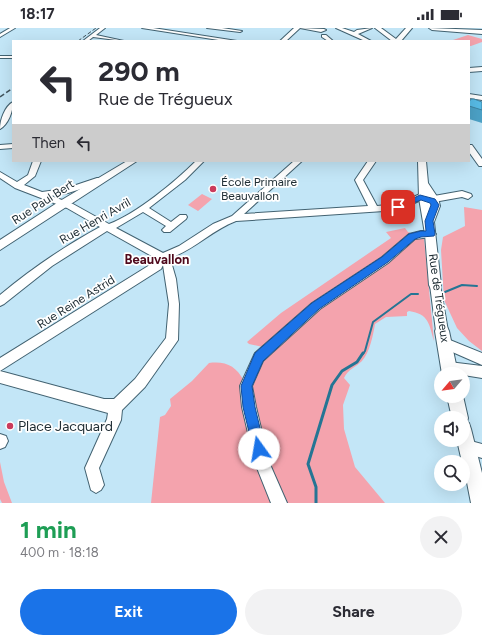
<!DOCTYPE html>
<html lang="en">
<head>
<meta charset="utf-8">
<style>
	:root { --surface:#fff; --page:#f2f2f3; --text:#2b2b33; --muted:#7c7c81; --accent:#1a73e8 }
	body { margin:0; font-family:Figtree,sans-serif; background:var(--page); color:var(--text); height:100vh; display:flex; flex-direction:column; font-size:15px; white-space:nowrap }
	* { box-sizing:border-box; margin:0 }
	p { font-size:13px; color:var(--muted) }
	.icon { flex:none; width:22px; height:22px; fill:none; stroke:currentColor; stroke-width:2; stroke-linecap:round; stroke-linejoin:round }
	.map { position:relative; height:475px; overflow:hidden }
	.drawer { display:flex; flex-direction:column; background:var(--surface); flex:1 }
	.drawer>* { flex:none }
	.banner { position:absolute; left:12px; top:12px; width:458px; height:122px; border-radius:0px; box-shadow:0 4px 16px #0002; background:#fff; color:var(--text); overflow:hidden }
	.needle { width:26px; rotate:241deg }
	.buttons { position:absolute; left:434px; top:339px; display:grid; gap:8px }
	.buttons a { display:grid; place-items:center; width:36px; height:36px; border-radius:50%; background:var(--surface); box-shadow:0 4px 16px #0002; font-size:20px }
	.pin { position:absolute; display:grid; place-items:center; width:34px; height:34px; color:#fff; margin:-17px; border-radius:8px; box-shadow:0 2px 6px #0006 }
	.me { position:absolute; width:44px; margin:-22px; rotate:347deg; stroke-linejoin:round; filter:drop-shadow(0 0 3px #0008) }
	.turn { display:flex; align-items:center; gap:14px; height:84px; padding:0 20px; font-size:18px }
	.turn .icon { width:52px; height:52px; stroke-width:2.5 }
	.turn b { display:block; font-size:28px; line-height:34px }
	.then { display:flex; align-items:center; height:38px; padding:0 20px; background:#0003; gap:8px; font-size:15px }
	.round { display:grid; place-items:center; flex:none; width:42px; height:42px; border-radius:21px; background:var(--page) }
	.headline { display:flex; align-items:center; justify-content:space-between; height:68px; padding:0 20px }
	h1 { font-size:24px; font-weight:700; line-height:30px; color:#1e9e55 }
	.cta { display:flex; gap:8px; margin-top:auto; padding:8px 20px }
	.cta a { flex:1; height:46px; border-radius:24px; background:var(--accent); color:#fff; font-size:16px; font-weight:700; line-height:46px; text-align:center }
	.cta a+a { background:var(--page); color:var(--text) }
	.status { display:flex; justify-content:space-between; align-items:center; height:28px; padding:0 20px; background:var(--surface); direction:ltr }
	.status svg { height:11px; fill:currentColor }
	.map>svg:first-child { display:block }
</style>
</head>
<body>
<div class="status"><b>18:17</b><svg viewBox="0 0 49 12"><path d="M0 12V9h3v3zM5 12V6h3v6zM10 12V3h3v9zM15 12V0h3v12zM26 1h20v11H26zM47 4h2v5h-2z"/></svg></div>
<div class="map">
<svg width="482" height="475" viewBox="0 0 482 475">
	<rect width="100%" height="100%" fill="#c3e6f7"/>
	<path fill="#f4a3ad" d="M468 7 482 11V14L471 18H469V13L453 12Z
		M202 166 212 171 198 183 188 177Z
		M464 179 482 182V323L469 313 457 300 444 272 441 222 443 209 465 198Z
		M405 200 408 204 424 210 434 313C429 296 429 286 409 283L407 284V288L386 289 375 296C373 307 370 324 362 333 356 339 348 341 344 350L350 357 343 377 344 401 355 439 385 475H151L160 389 165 387 171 378 170 371 192 353 209 335C226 333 236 338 244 353L263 319 249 316 247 314 281 285 391 210 386 204Z
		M0 434 4 454 12 475H2L0 471Z"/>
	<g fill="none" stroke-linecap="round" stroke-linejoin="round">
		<path stroke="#257594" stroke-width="2" d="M445 264 462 257 477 258
			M363 326 365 323 373 294 411 266H418"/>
		<path stroke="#257594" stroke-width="3" d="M316 475V459L308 436 332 357 342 343 357 334 363 325"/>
		<defs>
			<path id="minor" d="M10 0H15L0 9V6Z
				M100 0H105L96 7 124 13 93 9 88 13H83Z
				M142 0H153L237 13H225Z
				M207 0H222L242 3 240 4Z
				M300 0 324 1 326 2 321 4Z
				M336 0H342L354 4 357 2 372 0 358 6 371 13H365Z
				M322 7H326L333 13H328L322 9Z
				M0 28H13V30H0Z
				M482 39V43L469 44V40Z
				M469 66 482 68V72L469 70Z
				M13 74C13 83 8 97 0 101 0 92 5 78 13 74Z
				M13 116V120L0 121V117Z
				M469 117H472L482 131V138H479L469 124Z
				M33 133H41L35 148 24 157 42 164 64 161 97 150H103V154L68 165 51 168 73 176 109 196C136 186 175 154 196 133H204L185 152 149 180 171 194 180 187H186L187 189 186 191 170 204H164L162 202 166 198 143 184 116 200 163 225 179 218 213 196 232 188 294 133H302L244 186 368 178 355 152 368 133H376L363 152 377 178 398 176 420 166 427 168 428 170 427 172H421L399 182 236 193C212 202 194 222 170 230L176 251 179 276 178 312 145 359 122 382 121 392 99 440 104 457 101 462 96 465 91 462 85 440 107 391 108 385 0 355V330L153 235 157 231 107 203 52 238 4 276 0 278V267C31 241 65 218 100 199L67 180 15 160 0 150V144L17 154 28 147ZM163 237 169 276 166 310 135 351 114 371H104L0 343 161 241Z
				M462 163 471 166 472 168 468 171 462 169 434 174 430 171 434 168Z
				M421 203H431L436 206 431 209 415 211 388 235 320 281 263 333 252 358 256 379 269 434 287 475H271L255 435 242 379 240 358 255 325 312 275 382 229 409 206Z
				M435 253 439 254 440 257 448 303 446 307 442 308 438 307 436 303 430 257 431 254Z
				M445 310 482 325V337L441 319 439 315 441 311Z
				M449 334 482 338V350L445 344 443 340 445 336Z
				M0 406 6 408 8 413 5 419 0 421Z
				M467 412 482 416V430L462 424 460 419 462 414Z"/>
			<path id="major" d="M294 0H300L286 13H280Z
				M375 0H381L396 11 406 0H412L401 13H392Z
				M429 0 482 2V6L432 2Z
				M127 133H137L0 222V212L60 173Z
				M418 133H426L428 155 438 170 440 178 434 194 441 257 439 261 435 262 431 261 429 257 425 206 419 170Z
				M442 297 447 299 449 303 458 346H442L435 303 437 299Z
				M447 368H463L468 390 467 394 469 395 471 401 482 445V475H471L463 434H462L457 412H463V390H452Z"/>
		</defs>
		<use href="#minor" stroke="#426271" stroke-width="2"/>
		<use href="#major" stroke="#426271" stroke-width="2"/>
		<use href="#minor" fill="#fff" fill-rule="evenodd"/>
		<use href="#major" fill="#fff" fill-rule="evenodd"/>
		<path stroke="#41535c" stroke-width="1" stroke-dasharray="4 2" stroke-linecap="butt" d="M78 13 96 0"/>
		<path stroke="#41535c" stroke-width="1.5" stroke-dasharray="5 2.5" stroke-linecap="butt" d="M0 69 13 60"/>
	</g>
	<path fill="#4ca2c7" d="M469 74H482V95L469 91Z"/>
	<path fill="#58bce7" stroke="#3e84a2" d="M471 71H474L482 74V82L469 78V74Z"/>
	<path fill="#1a73e8" stroke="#114b97" d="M420 167 435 171 439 177 433 193 435 206 434 208 421 209 415 211 388 234 319 281 263 333 252 358 255 379 265 421 263 425 259 427 254 425 243 379 241 358 255 325 312 275 382 229 409 206 421 203H426L425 193 431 177 430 175 421 172 398 181 395 179Z"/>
	<g fill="#cb3b5c" stroke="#fff" stroke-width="1.5">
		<circle cx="213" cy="161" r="4"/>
		<circle cx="10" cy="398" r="4"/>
	</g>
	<g text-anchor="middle" stroke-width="3.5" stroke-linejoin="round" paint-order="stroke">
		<g font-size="12" fill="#212f36" stroke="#fff" text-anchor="start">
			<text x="221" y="158">École Primaire<tspan x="221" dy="14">Beauvallon</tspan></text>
		</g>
		<g font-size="12" fill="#212f36" stroke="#fff">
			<text transform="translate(43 174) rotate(-33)" y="4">Rue Paul Bert</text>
			<text transform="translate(95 193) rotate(-30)" y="4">Rue Henri Avril</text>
			<text transform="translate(439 270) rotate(82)" y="4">Rue de Trégueux</text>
			<text transform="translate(76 274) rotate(-32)" y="4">Rue Reine Astrid</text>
		</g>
		<g font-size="13" font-weight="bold" fill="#4f091c" stroke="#fff">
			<text x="157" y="236">Beauvallon</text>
		</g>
		<g font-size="14" fill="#212f36" stroke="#fff" text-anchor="start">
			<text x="18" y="403">Place Jacquard</text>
		</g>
	</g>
</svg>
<div class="buttons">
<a><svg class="needle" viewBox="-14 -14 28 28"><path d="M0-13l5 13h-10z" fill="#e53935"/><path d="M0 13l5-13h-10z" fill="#7c7c81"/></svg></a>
<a><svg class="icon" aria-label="sound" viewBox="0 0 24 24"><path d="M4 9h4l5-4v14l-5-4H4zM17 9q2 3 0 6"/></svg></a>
<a><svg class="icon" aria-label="search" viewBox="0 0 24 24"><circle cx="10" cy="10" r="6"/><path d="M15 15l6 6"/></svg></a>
</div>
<div class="pin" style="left:398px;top:179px;background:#d93025"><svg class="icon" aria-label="arrive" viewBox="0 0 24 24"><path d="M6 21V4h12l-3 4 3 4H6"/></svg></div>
<svg class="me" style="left:259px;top:421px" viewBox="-20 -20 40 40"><circle r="19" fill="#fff"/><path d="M0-13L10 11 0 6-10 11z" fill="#1a73e8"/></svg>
<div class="banner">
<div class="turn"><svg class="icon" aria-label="left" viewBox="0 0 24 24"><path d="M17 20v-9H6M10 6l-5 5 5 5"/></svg><div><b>290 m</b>Rue de Trégueux</div></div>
<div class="then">Then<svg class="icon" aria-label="left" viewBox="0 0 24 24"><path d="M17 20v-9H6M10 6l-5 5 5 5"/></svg></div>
</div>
</div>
<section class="drawer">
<div class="headline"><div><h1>1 min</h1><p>400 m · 18:18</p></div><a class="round"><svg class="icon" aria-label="close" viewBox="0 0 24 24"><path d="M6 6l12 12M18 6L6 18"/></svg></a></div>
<div class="cta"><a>Exit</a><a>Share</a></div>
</section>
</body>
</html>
